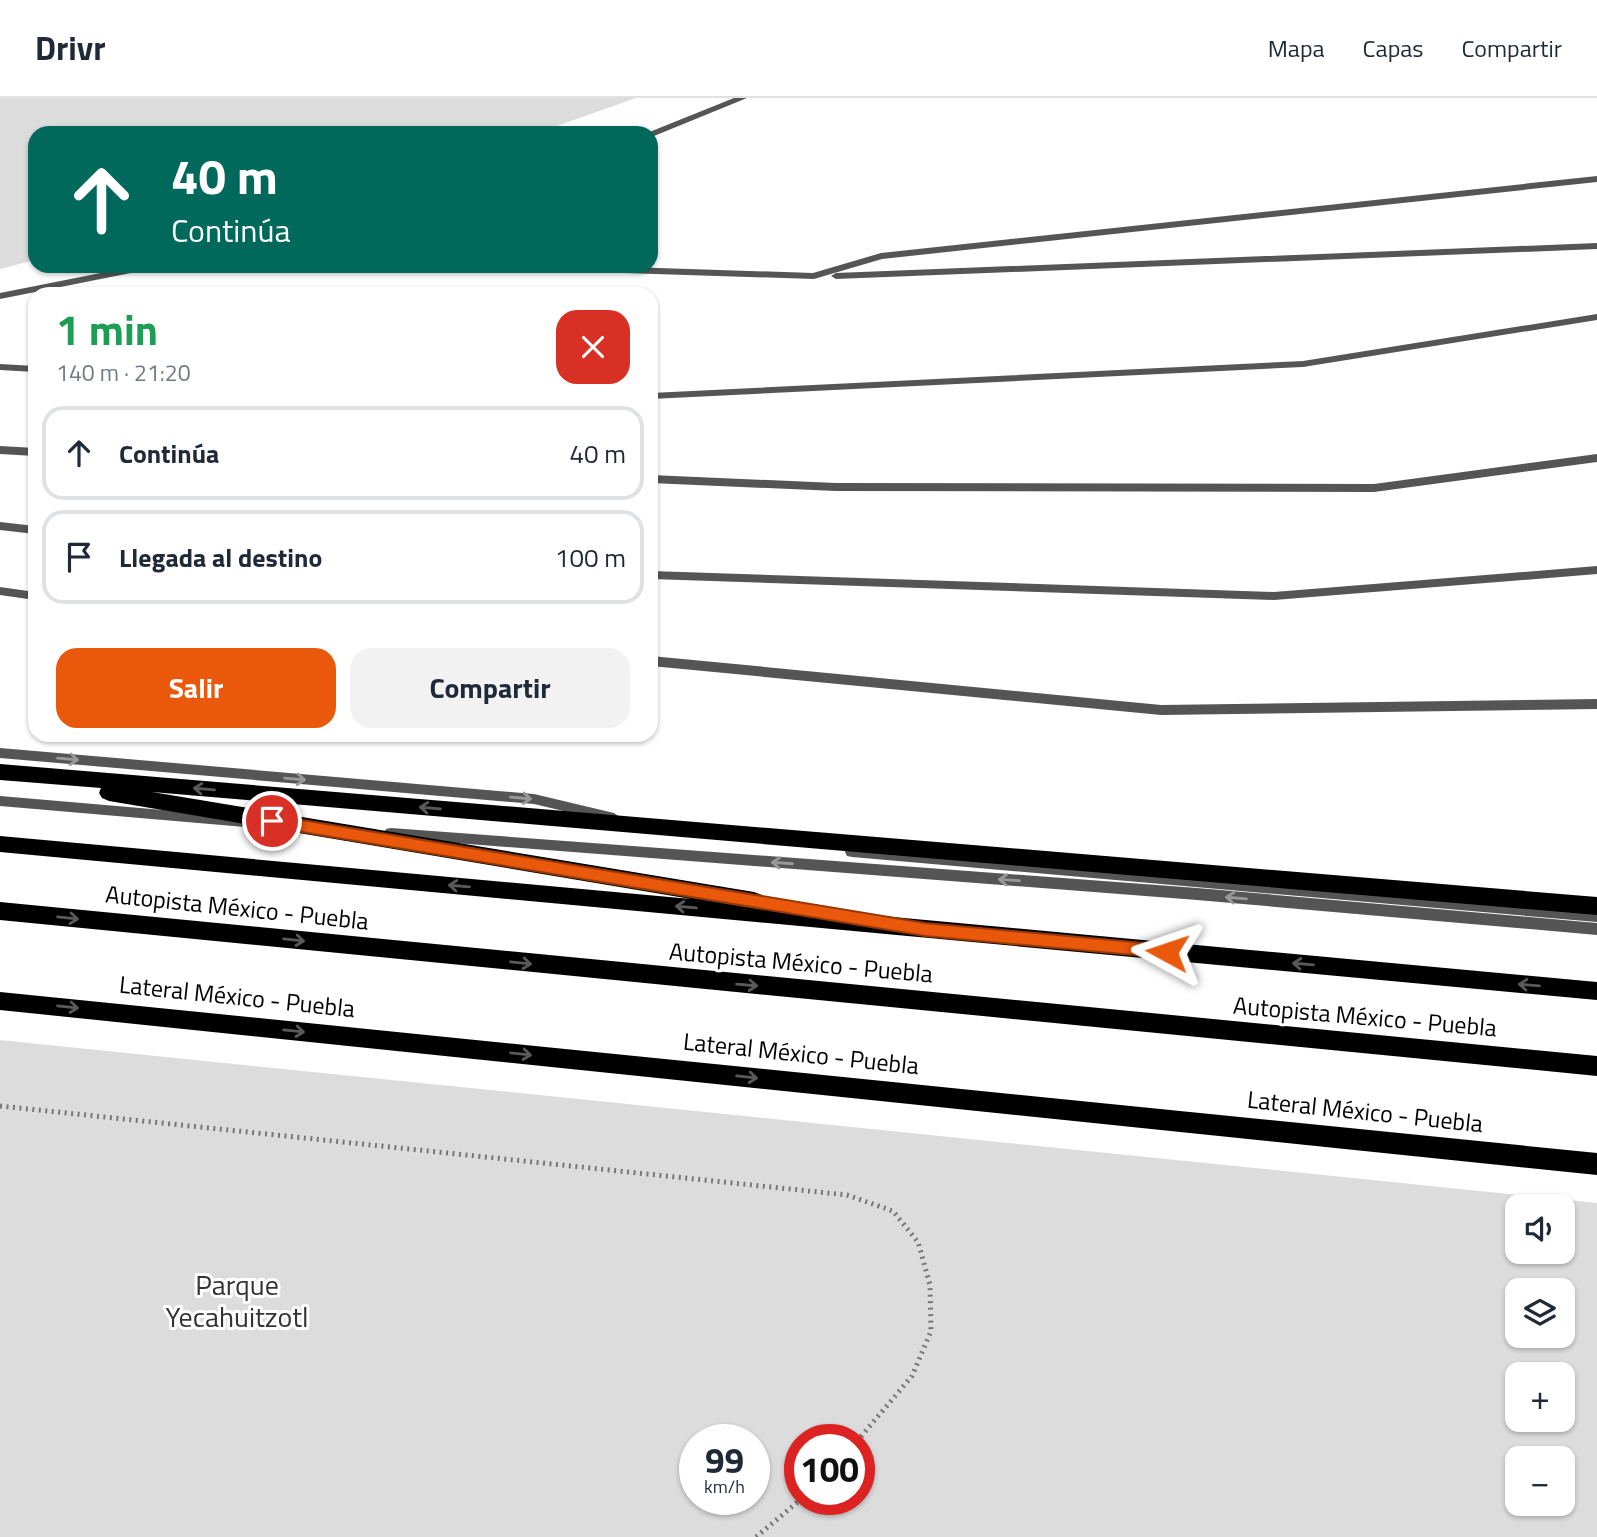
<!DOCTYPE html>
<html lang="es">
<head>
<meta charset="utf-8">
<style>
	:root { --surface:#fff; --page:#f2f2f3; --text:#1f2937; --muted:#747a83; --line:#e0e1e3; --accent:#ea580c }
	body { margin:0; font-family:"Titillium Web",sans-serif; background:var(--page); color:var(--text); height:100vh; display:flex; flex-direction:column; font-size:26px; white-space:nowrap }
	* { box-sizing:border-box; margin:0 }
	p { font-size:23px; color:var(--muted) }
	.icon { flex:none; width:38px; height:38px; fill:none; stroke:currentColor; stroke-width:2; stroke-linecap:round; stroke-linejoin:round }
	.map { position:relative; flex:1; overflow:hidden }
	.sheet { position:absolute; left:28px; top:189px; width:630px; height:455px; display:flex; flex-direction:column; background:var(--surface); border-radius:21px; box-shadow:0 2px 5px #0004 }
	.sheet>* { flex:none }
	.banner { position:absolute; left:28px; top:28px; width:630px; height:147px; border-radius:21px; box-shadow:0 2px 5px #0004; background:#00695c; color:#fff; overflow:hidden }
	.tools { position:absolute; left:1505px; top:1096px; display:grid; gap:14px }
	.tools a { display:grid; place-items:center; width:70px; height:70px; border-radius:14px; background:var(--surface); box-shadow:0 2px 5px #0004; font-size:35px }
	.speed { position:absolute; left:679px; top:1326px; display:flex; gap:14px; font-size:35px; font-weight:700; text-align:center }
	.speed>* { display:grid; place-content:center; width:91px; height:91px; border-radius:50%; background:var(--surface); box-shadow:0 2px 5px #0004; line-height:1 }
	.speed small { font-size:18px; font-weight:400 }
	.speed .limit { border:10px solid #d22; background:#fff; color:#111 }
	.pin { position:absolute; display:grid; place-items:center; width:60px; height:60px; color:#fff; margin:-30px; border:4px solid #fff; border-radius:50%; box-shadow:0 2px 7px #0007 }
	.me { position:absolute; width:77px; margin:-38px; rotate:275deg; stroke-linejoin:round; filter:drop-shadow(0 0 5px #0008) }
	.turn { display:flex; align-items:center; gap:24px; height:147px; padding:0 28px; font-size:32px }
	.turn .icon { width:91px; height:91px; stroke-width:2.5 }
	.turn b { display:block; font-size:49px; line-height:60px }
	.round { display:grid; place-items:center; flex:none; width:74px; height:74px; border-radius:21px; background:var(--page) }
	.headline { display:flex; align-items:center; justify-content:space-between; height:119px; padding:0 28px }
	h1 { font-size:42px; font-weight:700; line-height:52px; color:#1e9e55 }
	.action { display:flex; gap:14px; margin-top:auto; padding:14px 28px }
	.action a { flex:1; height:80px; border-radius:21px; background:var(--accent); color:#fff; font-size:28px; font-weight:700; line-height:80px; text-align:center }
	.action a+a { background:var(--page); color:var(--text) }
	ul { padding:0; list-style:none }
	li { display:flex; align-items:center; gap:21px; height:94px; margin:0 14px 10px; padding:0 14px; border:4px solid var(--line); border-radius:21px }
	li div { flex:1 }
	li b { display:block; font-size:26px }
	li em { font-style:normal }
	header { display:flex; align-items:center; gap:42px; box-sizing:border-box; height:98px; padding:0 35px; background:var(--surface); border-bottom:2px solid var(--line) }
	header strong { font-size:33px }
	nav { display:flex; gap:38px; margin-inline-start:auto; font-size:24px }
	.map>svg:first-child { display:block }
</style>
</head>
<body>
<header>
<strong>Drivr</strong>
<nav><a>Mapa</a><a>Capas</a><a>Compartir</a></nav>
</header>
<div class="map">
<svg width="1597" height="1439" viewBox="0 0 1597 1439">
	<rect width="100%" height="100%" fill="#fff"/>
	<path fill="#dcdcdc" fill-rule="evenodd" d="M0 0H636L537 35H35V162L0 171Z
		M0 942 1597 1105V1439H0ZM1517 1108H1563V1153H1517ZM1517 1192H1563V1237H1517ZM1517 1276H1563V1321H1517ZM695 1342H754V1402H695ZM800 1342H859V1402H800ZM1517 1360H1563V1405H1517Z"/>
	<g fill="none" stroke-linecap="round" stroke-linejoin="round">
		<path stroke="#777" stroke-width="5" stroke-dasharray="2 4.5" stroke-linecap="butt" d="M0 1008 847 1097 893 1113 918 1144 930 1187 931 1233 912 1278 858 1342
			M756 1439 800 1402"/>
		<path fill="#555" fill-rule="evenodd" d="M734 0H747L654 38 651 39V35H647Z
			M1597 78V84L882 161 814 181 502 171 497 168H598L813 175 881 155Z
			M1597 145V151L836 181 831 178 836 175Z
			M136 168H156L151 171 0 201V195Z
			M1597 216V222L1303 269 651 301V295L1303 263Z
			M0 266 35 268V274L0 272Z
			M0 348 35 350V358L0 356Z
			M1597 356V364L1374 394 836 393 651 385V377L836 385 1374 386Z
			M0 424 35 428V436L0 432Z
			M1597 468V476L1274 502 651 481V473L1274 494Z
			M0 489 35 494V502L0 497Z
			M651 558 1161 607 1597 601V611L1161 617 651 568Z
			M0 650 534 696 614 715 621 720 614 725 534 706 0 660Z
			M0 698 245 719 250 720 252 724 250 728 245 729 0 708Z
			M391 730 1197 790 1597 825V837L1197 802 391 740 386 739 384 735 386 731Z
			M852 749 1597 812V824L852 759 847 758 845 754 847 750Z"/>
		<path fill="#000" fill-rule="evenodd" d="M0 666 1597 799V817L152 694 754 794 762 797 765 803 763 807 1597 884V902L0 754V738L691 801 109 703 102 700 99 695 101 690 0 682Z
			M0 804 1597 958V978L0 822Z
			M0 894 1597 1055V1077L0 912Z"/>
	</g>
	<defs><path id="oneway-shaft" d="M-6 0H5M1.5-3L5.5 0L1.5 3" fill="none" stroke-width="1.6" stroke-linecap="round" stroke-linejoin="round" transform="scale(1.75)"/></defs>
	<g stroke="#999">
		<use href="#oneway-shaft" transform="translate(68 661) rotate(5)"/>
		<use href="#oneway-shaft" transform="translate(295 681) rotate(5)"/>
		<use href="#oneway-shaft" transform="translate(521 700) rotate(5)"/>
		<use href="#oneway-shaft" transform="translate(782 765) rotate(-176)"/>
		<use href="#oneway-shaft" transform="translate(1009 782) rotate(-176)"/>
		<use href="#oneway-shaft" transform="translate(1236 800) rotate(-175)"/>
	</g>
	<g stroke="#595959">
		<use href="#oneway-shaft" transform="translate(204 691) rotate(-175)"/>
		<use href="#oneway-shaft" transform="translate(430 710) rotate(-175)"/>
		<use href="#oneway-shaft" transform="translate(459 788) rotate(-175)"/>
		<use href="#oneway-shaft" transform="translate(686 809) rotate(-175)"/>
		<use href="#oneway-shaft" transform="translate(68 820) rotate(6)"/>
		<use href="#oneway-shaft" transform="translate(294 842) rotate(6)"/>
		<use href="#oneway-shaft" transform="translate(521 865) rotate(6)"/>
		<use href="#oneway-shaft" transform="translate(1303 866) rotate(-175)"/>
		<use href="#oneway-shaft" transform="translate(747 887) rotate(5)"/>
		<use href="#oneway-shaft" transform="translate(1529 887) rotate(-175)"/>
		<use href="#oneway-shaft" transform="translate(68 909) rotate(6)"/>
		<use href="#oneway-shaft" transform="translate(294 933) rotate(6)"/>
		<use href="#oneway-shaft" transform="translate(521 956) rotate(6)"/>
		<use href="#oneway-shaft" transform="translate(747 979) rotate(6)"/>
	</g>
	<path fill="#ea580c" stroke="#983908" stroke-width="2" d="M272 717 925 825 1167 847 1173 849 1175 854 1173 858 1167 860 925 838 272 729 264 723Z"/>
	<g text-anchor="middle" stroke-width="6" stroke-linejoin="round" paint-order="stroke">
		<g font-size="24" fill="#000" stroke="#fff">
			<text transform="translate(237 810) rotate(6)" y="8">Autopista México - Puebla</text>
			<text transform="translate(801 865) rotate(5)" y="8">Autopista México - Puebla</text>
			<text transform="translate(237 899) rotate(6)" y="8">Lateral México - Puebla</text>
			<text transform="translate(1365 919) rotate(5)" y="8">Autopista México - Puebla</text>
			<text transform="translate(801 956) rotate(6)" y="8">Lateral México - Puebla</text>
			<text transform="translate(1365 1014) rotate(6)" y="8">Lateral México - Puebla</text>
		</g>
		<g font-size="28" fill="#333" stroke="#fff">
			<text x="237" y="1197">Parque<tspan x="237" dy="32">Yecahuitzotl</tspan></text>
		</g>
	</g>
</svg>
<div class="tools">
<a><svg class="icon" aria-label="sound" viewBox="0 0 24 24"><path d="M4 9h4l5-4v14l-5-4H4zM17 9q2 3 0 6"/></svg></a>
<a><svg class="icon" aria-label="layers" viewBox="0 0 24 24"><path d="M12 4l9 5-9 5-9-5zM3 14l9 5 9-5"/></svg></a>
<a>+</a>
<a>−</a>
</div>
<div class="speed"><div>99<small>km/h</small></div><div class="limit">100</div></div>
<div class="pin" style="left:272px;top:723px;background:#d93025"><svg class="icon" aria-label="arrive" viewBox="0 0 24 24"><path d="M6 21V4h12l-3 4 3 4H6"/></svg></div>
<svg class="me" style="left:1167px;top:854px" viewBox="-20 -20 40 40"><path d="M0-17L14 15 0 8-14 15z" fill="#ea580c" stroke="#fff" stroke-width="4"/></svg>
<div class="banner">
<div class="turn"><svg class="icon" aria-label="ahead" viewBox="0 0 24 24"><path d="M12 20V5M6 11l6-6 6 6"/></svg><div><b>40 m</b>Continúa</div></div>
</div>
<section class="sheet">
<div class="headline"><div><h1>1 min</h1><p>140 m · 21:20</p></div><a class="round" style="background:#d93025;color:#fff"><svg class="icon" aria-label="close" viewBox="0 0 24 24"><path d="M6 6l12 12M18 6L6 18"/></svg></a></div>
<ul>
<li><svg class="icon" aria-label="ahead" viewBox="0 0 24 24"><path d="M12 20V5M6 11l6-6 6 6"/></svg><div><b>Continúa</b></div><em>40 m</em></li>
<li><svg class="icon" aria-label="arrive" viewBox="0 0 24 24"><path d="M6 21V4h12l-3 4 3 4H6"/></svg><div><b>Llegada al destino</b></div><em>100 m</em></li>
</ul>
<div class="action"><a>Salir</a><a>Compartir</a></div>
</section>
</div>
</body>
</html>
